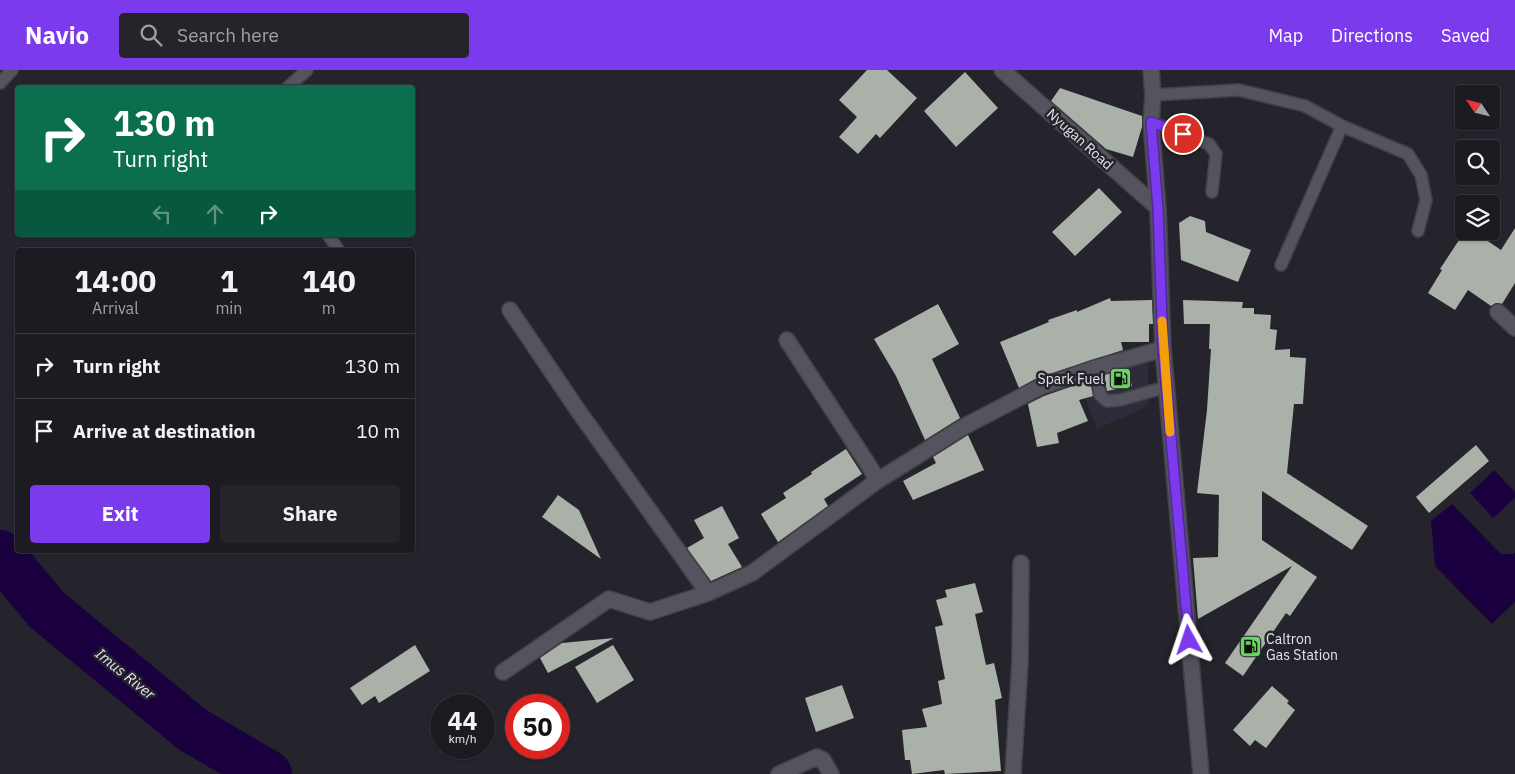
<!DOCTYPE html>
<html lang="en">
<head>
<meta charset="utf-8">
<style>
	:root { --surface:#1c1b21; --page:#25242a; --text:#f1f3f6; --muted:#a0a1a5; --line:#3a393f; --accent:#7c3aed }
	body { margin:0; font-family:"IBM Plex Sans",sans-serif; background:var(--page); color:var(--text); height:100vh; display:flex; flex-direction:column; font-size:19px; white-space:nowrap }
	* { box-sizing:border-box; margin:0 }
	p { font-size:16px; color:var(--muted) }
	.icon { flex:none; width:28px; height:28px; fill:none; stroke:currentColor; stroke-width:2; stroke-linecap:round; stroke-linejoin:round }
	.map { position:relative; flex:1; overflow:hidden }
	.details { position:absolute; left:15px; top:178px; width:400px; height:305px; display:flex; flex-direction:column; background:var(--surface); border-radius:5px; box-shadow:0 1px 4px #0004,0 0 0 1px var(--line) }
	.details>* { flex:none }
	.guide { position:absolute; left:15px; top:15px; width:400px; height:152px; border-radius:5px; box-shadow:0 1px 4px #0004,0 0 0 1px var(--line); background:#0b6e4f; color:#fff; overflow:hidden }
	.needle { width:32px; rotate:305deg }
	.fabs { position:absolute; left:1455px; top:15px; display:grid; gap:10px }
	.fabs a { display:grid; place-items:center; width:45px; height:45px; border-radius:5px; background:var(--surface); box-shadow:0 1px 4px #0004,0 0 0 1px var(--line); font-size:25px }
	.speed { position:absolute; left:430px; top:624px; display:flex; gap:10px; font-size:25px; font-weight:700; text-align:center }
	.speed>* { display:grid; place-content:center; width:65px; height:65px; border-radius:50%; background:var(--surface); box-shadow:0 1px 4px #0004,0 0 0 1px var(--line); line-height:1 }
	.speed small { font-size:12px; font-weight:400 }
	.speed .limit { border:8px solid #d22; background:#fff; color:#111 }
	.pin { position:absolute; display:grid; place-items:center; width:42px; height:42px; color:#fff; margin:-21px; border:2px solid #fff; border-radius:50%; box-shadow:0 1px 5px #0007 }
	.me { position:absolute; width:55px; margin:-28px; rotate:355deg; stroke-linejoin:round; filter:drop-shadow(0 0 4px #0008) }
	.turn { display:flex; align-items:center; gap:18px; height:105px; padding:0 15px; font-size:22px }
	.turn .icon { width:65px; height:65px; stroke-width:2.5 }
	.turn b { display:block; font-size:35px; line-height:42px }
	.lanes { display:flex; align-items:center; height:48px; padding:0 15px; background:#0003; justify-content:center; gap:25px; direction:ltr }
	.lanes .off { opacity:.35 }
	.eta { display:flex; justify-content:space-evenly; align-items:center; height:85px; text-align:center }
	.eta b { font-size:30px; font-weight:800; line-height:35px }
	.action { display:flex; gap:10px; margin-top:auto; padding:10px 15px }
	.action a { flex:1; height:58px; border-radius:5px; background:var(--accent); color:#fff; font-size:20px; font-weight:800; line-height:58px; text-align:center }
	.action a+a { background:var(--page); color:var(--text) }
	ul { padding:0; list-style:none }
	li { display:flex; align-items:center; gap:15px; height:65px; padding:0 15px; border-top:1px solid var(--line) }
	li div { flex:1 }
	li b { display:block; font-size:19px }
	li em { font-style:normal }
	header { display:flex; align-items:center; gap:30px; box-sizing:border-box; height:70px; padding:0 25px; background:var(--accent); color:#fff }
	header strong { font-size:24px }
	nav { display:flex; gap:28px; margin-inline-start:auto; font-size:18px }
	.search { width:350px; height:45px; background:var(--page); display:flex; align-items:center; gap:12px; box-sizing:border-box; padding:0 18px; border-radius:5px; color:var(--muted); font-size:19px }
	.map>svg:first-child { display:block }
</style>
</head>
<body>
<header>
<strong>Navio</strong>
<div class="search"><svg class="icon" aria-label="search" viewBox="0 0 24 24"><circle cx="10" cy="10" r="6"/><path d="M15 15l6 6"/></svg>Search here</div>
<nav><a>Map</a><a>Directions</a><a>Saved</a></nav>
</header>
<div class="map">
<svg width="1515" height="704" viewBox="0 0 1515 704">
	<rect width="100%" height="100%" fill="#25242c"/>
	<path fill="#2e2b3a" d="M1148 280V336L1097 359 1074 300Z"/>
	<path fill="#1b0040" d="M1494 400 1515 422V428L1493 448 1470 423Z
		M1452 434 1501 484H1513L1515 482V532L1492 554 1435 496 1431 451Z"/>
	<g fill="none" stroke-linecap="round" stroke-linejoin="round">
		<path stroke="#1b0040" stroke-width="48" d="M0 484 47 540 193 660 268 704"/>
	</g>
	<path fill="#a9b1a8" d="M867 0H887L917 28 880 68 876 64 858 84 839 67 857 47 839 30Z
		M965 2 998 38 956 77 924 41Z
		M1060 18 1142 46V57L1133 87 1106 79 1051 31Z
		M1099 118 1122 142 1075 186 1052 162Z
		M1190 146 1205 151 1206 162 1251 180 1238 212 1181 190 1179 153Z
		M1515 158V213L1502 234 1496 233 1491 236 1468 220 1455 240 1428 223 1442 200 1440 199 1465 161H1473L1501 180Z
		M1110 228 1111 231 1152 230 1153 254H1149V272H1121L1123 280 1037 308 1019 318 1000 272 1049 252 1048 250 1077 240V242Z
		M1183 230 1243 232 1242 238H1254V244L1271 245 1270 259 1277 260 1275 280 1290 279V287L1306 288 1303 334H1294L1287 403 1368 456 1352 480 1262 421V470L1317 507 1290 546 1286 543 1243 606 1225 593 1292 496 1198 549 1193 488 1218 487 1219 425 1197 423 1207 340 1211 279H1209L1210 254H1184Z
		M938 234 959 274 932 289 960 348 925 370 896 306 874 269Z
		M1128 299 1132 316 1107 321 1104 305Z
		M1090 310 1093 326 1079 330 1088 351 1057 363 1059 373 1037 377 1028 334 1044 326Z
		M968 365 984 400 913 430 903 411 936 393 933 387Z
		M1476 375 1489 391 1429 443 1416 427Z
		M846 379 862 404 824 429 828 436 778 472 761 444 786 428 783 423 812 404 811 402Z
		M558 425 579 440 601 489 542 447Z
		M722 436 739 468 728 474 742 497 711 511 687 478 704 468 694 450Z
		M975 513 983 542 975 544 986 595 994 593 1002 628 995 630 1001 701 945 704 944 700 912 704 910 690H905L902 660 927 657 922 639 942 634 938 611 945 609 935 557 943 555 936 530 947 527 945 520Z
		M614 568 548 603 540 588 562 573Z
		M415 575 430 601 379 633 375 626 362 635 350 618Z
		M613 575 634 610 597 633 575 597Z
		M842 615 854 648 816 662 805 628Z
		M1272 616 1289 631 1287 633 1295 640 1266 678 1255 670 1250 676 1233 660Z"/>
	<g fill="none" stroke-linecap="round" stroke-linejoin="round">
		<defs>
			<path id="lane" d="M0 13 12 0
				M287 18 307 0
				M1153 25 1239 20 1305 36 1342 56 1408 84 1421 105 1426 130 1418 161
				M1151 52 1209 74 1216 84 1212 122
				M328 165 338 179
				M1281 195 1342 56
				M1095 298 1100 325 1107 331 1120 330 1166 317"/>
			<path id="street" d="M510 240 577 339 708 523
				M1498 242 1515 258
				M787 270 871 399 877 411
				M503 602 609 529 650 542 708 523 752 503 877 411 965 356 1040 317 1095 298 1163 279
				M779 704 817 687 823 690 831 704
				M1013 704 1020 592 1021 493"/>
			<path id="secondary" d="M1002 0 1158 138
				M1151 0 1153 25 1151 52 1158 138 1163 279 1201 704"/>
		</defs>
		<use href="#lane" stroke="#424148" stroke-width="14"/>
		<use href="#street" stroke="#424148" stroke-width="18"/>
		<use href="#secondary" stroke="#424148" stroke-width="18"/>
		<use href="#lane" stroke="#55535d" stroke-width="11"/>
		<use href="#street" stroke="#55535d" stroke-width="15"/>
		<use href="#secondary" stroke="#55535d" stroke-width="15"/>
	</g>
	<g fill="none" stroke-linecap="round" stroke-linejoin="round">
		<defs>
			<path id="route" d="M1183 64 1151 52 1158 138 1163 279 1189 570"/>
		</defs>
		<use href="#route" stroke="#51269a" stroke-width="12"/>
		<use href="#route" stroke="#7c3aed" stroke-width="9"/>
		<path stroke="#f59e0b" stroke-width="9" d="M1162 251 1170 362"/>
	</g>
	<defs>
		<symbol id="fuel-square" viewBox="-11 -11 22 22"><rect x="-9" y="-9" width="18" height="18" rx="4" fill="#6bd362" stroke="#25242c"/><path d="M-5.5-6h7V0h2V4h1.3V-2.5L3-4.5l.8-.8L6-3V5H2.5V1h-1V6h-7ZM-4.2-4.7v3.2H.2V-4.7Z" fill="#111"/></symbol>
	</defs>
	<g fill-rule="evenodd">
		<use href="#fuel-square" x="1108" y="296" width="25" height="25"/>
		<use href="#fuel-square" x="1238" y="564" width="25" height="25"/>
	</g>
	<g text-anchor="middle" stroke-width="5" stroke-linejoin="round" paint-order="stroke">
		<g font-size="14" fill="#e5e4ea" stroke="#25242c">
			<text transform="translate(1080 69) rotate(42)" y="5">Nyugan Road</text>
		</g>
		<g font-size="14" fill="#e5e4ea" stroke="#25242c" text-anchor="end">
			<text x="1104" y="314">Spark Fuel</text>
			<text x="1266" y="574" text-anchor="start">Caltron<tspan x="1266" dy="16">Gas Station</tspan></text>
		</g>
		<g font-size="15" font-style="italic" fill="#e4e0f5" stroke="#25242c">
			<text transform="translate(125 604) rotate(39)" y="5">Imus River</text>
		</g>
	</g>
</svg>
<div class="fabs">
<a><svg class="needle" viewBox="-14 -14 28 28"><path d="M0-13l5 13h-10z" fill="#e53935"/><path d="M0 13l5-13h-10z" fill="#a0a1a5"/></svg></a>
<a><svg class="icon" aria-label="search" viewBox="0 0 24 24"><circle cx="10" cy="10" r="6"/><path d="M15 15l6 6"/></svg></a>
<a><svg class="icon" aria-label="layers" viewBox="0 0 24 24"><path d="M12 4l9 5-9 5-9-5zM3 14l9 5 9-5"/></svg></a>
</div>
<div class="speed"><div>44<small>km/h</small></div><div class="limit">50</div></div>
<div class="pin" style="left:1183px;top:64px;background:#d93025"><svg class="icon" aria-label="arrive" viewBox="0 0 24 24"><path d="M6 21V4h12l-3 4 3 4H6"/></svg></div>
<svg class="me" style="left:1189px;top:570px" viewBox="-20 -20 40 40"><path d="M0-17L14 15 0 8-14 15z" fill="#7c3aed" stroke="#fff" stroke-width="4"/></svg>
<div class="guide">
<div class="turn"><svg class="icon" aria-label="right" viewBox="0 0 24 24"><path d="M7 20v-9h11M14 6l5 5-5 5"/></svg><div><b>130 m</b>Turn right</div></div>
<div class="lanes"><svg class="icon off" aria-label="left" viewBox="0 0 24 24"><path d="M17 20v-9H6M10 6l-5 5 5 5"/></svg><svg class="icon off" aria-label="ahead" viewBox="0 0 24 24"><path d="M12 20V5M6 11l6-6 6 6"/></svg><svg class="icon" aria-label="right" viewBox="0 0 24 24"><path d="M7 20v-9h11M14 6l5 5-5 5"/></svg></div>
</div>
<section class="details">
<div class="eta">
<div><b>14:00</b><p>Arrival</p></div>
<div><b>1</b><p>min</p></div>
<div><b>140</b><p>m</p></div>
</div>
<ul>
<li><svg class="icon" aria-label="right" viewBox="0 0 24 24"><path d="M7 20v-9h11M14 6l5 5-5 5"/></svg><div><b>Turn right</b></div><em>130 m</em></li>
<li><svg class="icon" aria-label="arrive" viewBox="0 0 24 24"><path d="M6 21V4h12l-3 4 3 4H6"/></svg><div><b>Arrive at destination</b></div><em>10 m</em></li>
</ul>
<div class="action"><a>Exit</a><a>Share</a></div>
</section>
</div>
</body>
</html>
